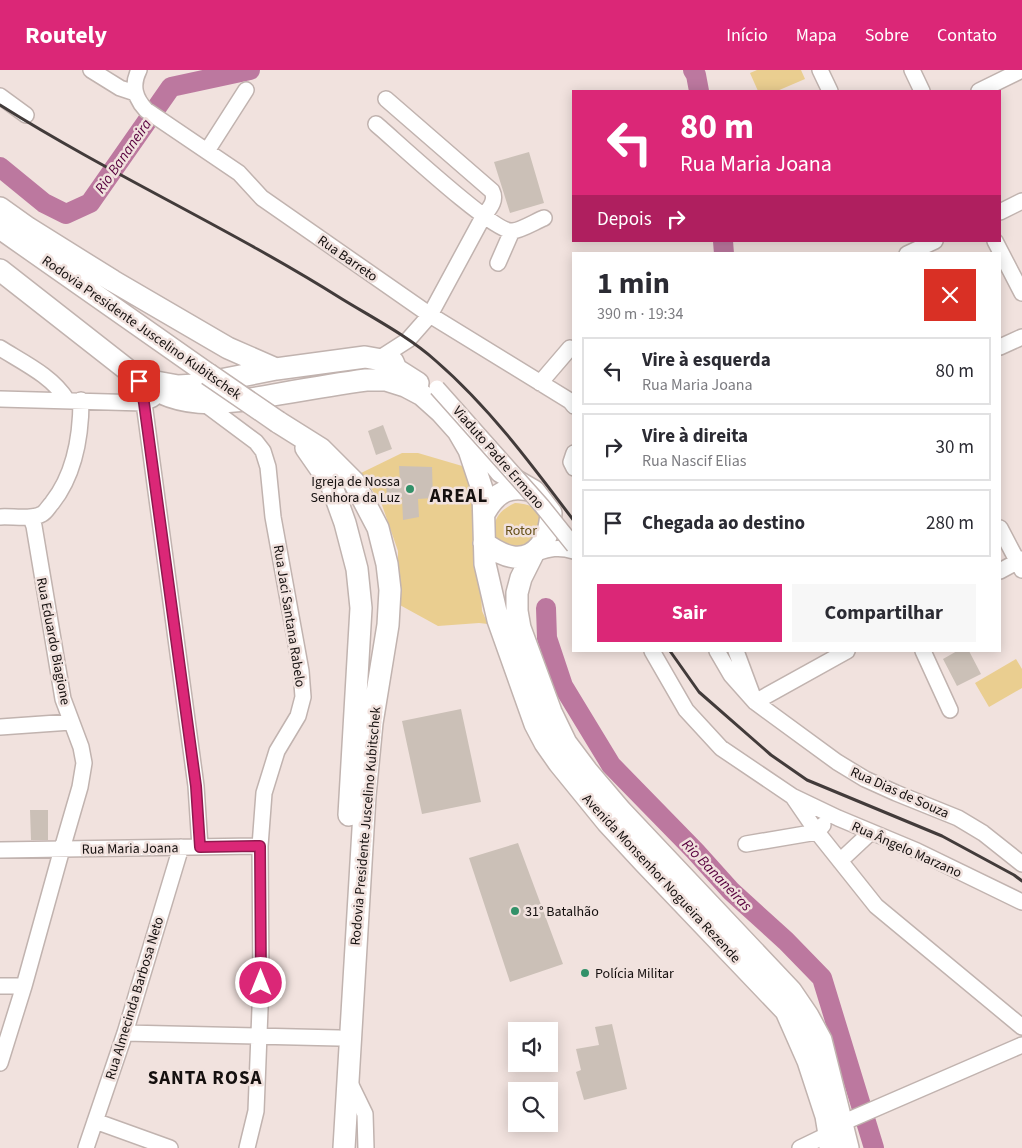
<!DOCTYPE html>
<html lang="pt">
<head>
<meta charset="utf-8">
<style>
	:root { --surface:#fff; --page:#f7f7f7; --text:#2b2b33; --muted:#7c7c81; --line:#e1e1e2; --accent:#db2777 }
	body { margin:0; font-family:"Source Sans 3",sans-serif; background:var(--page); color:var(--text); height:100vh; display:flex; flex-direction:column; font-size:19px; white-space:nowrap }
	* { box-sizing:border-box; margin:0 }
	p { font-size:16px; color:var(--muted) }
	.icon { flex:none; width:28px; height:28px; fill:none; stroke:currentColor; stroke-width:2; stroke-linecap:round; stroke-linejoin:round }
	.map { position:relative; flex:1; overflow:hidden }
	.panel { position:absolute; left:572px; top:182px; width:429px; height:400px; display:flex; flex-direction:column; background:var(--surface); border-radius:0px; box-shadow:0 2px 12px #0003 }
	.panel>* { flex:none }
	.hud { position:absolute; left:572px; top:20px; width:429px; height:152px; border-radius:0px; box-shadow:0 2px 12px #0003; background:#db2777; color:#fff; overflow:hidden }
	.controls { position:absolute; left:508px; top:952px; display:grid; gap:10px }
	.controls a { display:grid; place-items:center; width:50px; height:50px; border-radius:0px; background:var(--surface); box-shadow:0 2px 12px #0003; font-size:25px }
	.pin { position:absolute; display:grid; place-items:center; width:42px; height:42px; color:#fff; margin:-21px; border-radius:10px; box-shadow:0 2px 8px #0006 }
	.me { position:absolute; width:55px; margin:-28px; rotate:0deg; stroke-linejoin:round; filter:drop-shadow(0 0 4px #0008) }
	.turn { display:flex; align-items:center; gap:18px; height:105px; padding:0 25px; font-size:22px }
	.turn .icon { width:65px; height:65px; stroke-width:2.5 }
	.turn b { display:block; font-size:35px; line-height:42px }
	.then { display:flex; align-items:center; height:48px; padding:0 25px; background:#0003; gap:10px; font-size:19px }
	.round { display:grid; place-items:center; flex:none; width:52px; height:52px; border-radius:0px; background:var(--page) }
	.headline { display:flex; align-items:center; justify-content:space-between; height:85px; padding:0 25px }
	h1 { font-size:30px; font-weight:700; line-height:38px }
	.button { display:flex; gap:10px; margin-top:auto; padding:10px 25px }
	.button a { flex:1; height:58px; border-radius:0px; background:var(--accent); color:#fff; font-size:20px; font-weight:700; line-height:58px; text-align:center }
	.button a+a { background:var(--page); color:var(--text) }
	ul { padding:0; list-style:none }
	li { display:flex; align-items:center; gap:15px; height:68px; margin:0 10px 8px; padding:0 15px; border:2px solid var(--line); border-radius:0px }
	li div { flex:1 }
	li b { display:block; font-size:19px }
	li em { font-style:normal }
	header { display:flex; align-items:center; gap:30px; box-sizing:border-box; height:70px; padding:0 25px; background:var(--accent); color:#fff }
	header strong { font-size:24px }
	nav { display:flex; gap:28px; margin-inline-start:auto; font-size:18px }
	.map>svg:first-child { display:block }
</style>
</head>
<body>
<header>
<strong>Routely</strong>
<nav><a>Início</a><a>Mapa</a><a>Sobre</a><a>Contato</a></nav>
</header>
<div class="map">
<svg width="1022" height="1078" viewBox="0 0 1022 1078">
	<rect width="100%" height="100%" fill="#f1e2de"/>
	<path fill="#eace90" d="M757 0H801L805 9 777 21H758L750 3Z
		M402 383H418L469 398 475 416 482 541 488 554 479 553 438 556 398 534V481L382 435 361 403Z
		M515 433C528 434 535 436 544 446L539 480 499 476C489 456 495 442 515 433Z
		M1016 589 1022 599V618L989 637 975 613Z"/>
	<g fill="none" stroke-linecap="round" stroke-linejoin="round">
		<path stroke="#bc789f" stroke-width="20" d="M693 0 696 5 699 21
			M0 97 44 133 66 144 90 133 171 17 250 0
			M723 171 724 184
			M546 538 547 568 563 616 611 695 695 781 731 821 786 871 822 908 874 1078"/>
	</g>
	<path fill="#cbc0b7" d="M529 82 544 133 510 143 494 92Z
		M383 355 392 379 376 385 368 361Z
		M399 396 432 397 433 428 418 429 419 447 403 450 402 428H387L386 411H400Z
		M957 581H969L981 604 957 616 943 589Z
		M461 639 481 732 422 744 402 651Z
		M30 740H48V770H31Z
		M518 773 563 894 510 912 469 788Z
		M612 954 627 1019 584 1030 576 1002 581 1000 576 979 599 975 595 957Z"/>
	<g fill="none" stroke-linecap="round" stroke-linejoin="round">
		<defs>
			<path id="minor" d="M91 0 120 18 135 23
				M139 0C131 16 135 28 146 40L239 103 262 128 430 245 570 331 574 336
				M820 0 830 21
				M912 0 922 21
				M979 21 1022 0
				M0 26 26 45
				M376 54C395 70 493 162 512 161 520 161 536 151 544 148
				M207 81 246 20
				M1000 142 1022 131
				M995 171 1022 223
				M907 184 935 171
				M498 193 512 161
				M1000 277 1022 267
				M0 278C24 293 52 306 67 330
				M380 288 408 270 430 245 483 147C489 139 497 131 492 121L386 29
				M139 311 144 333 196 716 200 777
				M540 313 570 278
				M0 329 144 333 153 329
				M205 334 256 372 263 381 268 397 273 447 301 601 303 627 298 646 277 681 264 723 260 776 261 913 256 1041 247 1078
				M574 383 571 392 574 398
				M0 447C12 446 32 450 42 444 46 442 49 436 52 433 75 404 81 366 81 330
				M1000 458 1022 500
				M533 484C549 479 557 476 574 481
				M1000 501 1022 489
				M652 581 686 640 721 678 792 726 838 748 917 781 1022 832
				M717 581 731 605 755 632 837 692 865 709 896 723 958 748 983 763 1022 794
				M736 581 752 624
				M923 581 950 640
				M755 632 847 581
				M0 657 71 652
				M793 727 817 762 876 836 1022 957
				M746 774 817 762 823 755
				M0 780 260 776
				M840 791 871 762
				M0 916H24
				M125 963 339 968
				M0 993 24 916 62 779 80 717 84 693 81 677 63 629 34 456 31 448
				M349 1011 365 1044 366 1078
				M95 1051 170 1078
				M842 1053 1022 975
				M86 1078 125 963 181 777
				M800 1078 829 1064"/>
			<path id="highway" d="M0 138 28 158 113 211 228 278 276 299
				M0 158 208 304
				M0 200 129 301C174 344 224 334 279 324 308 319 337 314 366 310H386L405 316 422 325 441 342 458 361 469 380 483 422 485 494 498 550 535 654 545 673 559 693 607 752 644 792 786 941 808 991 826 1046 829 1064 830 1078
				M156 312 178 316 195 315 276 299 365 287 393 292 396 299 418 313
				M278 352 321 379 354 412 378 458 387 494 390 520 388 555 372 653 365 726 344 1078
				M468 362 501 402 534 421 551 443C550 456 548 466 540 476 523 496 502 486 484 473
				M306 378 331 414 345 453 357 499 361 538 349 745
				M485 442C497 421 510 415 533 421
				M533 484 521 508 517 523V541L520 558 551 642 566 673 587 701 621 741 791 921 808 946 821 970 848 1078"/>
		</defs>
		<use href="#minor" stroke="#c1b3af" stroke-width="18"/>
		<use href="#highway" stroke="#c1b3af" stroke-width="24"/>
		<use href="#minor" stroke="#fff" stroke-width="15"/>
		<use href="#highway" stroke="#fff" stroke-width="21"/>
		<path stroke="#423b3a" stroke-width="3" d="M0 35C111 105 231 159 342 229 373 248 408 266 436 291 489 337 532 395 574 451
			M670 581 699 622 771 685 807 710 942 766 1014 805 1022 811"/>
		<defs>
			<path id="minor-bridge" d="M437 318 542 436 574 476"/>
			<path id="highway-bridge" d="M208 304 278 352"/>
		</defs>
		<use href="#minor-bridge" stroke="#c1b3af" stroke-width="18" stroke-linecap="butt"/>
		<use href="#highway-bridge" stroke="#c1b3af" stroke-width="24" stroke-linecap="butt"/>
		<use href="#minor-bridge" stroke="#fff" stroke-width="15"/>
		<use href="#highway-bridge" stroke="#fff" stroke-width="21"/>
	</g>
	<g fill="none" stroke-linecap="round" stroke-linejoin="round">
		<defs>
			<path id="route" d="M139 311 144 333 196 716 200 777 260 776 261 913"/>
		</defs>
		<use href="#route" stroke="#8e194d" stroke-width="12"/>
		<use href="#route" stroke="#db2777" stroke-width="9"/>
	</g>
	<g fill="#329169" stroke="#f1e2de" stroke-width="2">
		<circle cx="410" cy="419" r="5"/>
		<circle cx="515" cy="841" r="5"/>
		<circle cx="585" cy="903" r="5"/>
	</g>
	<g text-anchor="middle" stroke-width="5" stroke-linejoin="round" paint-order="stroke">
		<g font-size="14" fill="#15100f" stroke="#f1e2de">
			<text transform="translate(348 188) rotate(35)" y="5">Rua Barreto</text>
			<text transform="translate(142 257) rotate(35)" y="5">Rodovia Presidente Juscelino Kubitschek</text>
			<text transform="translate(499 387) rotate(49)" y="5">Viaduto Padre Ermano</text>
			<text transform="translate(290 546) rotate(81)" y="5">Rua Jaci Santana Rabelo</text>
			<text transform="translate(54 571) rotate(79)" y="5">Rua Eduardo Biagione</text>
			<text transform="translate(900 722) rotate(24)" y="5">Rua Dias de Souza</text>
			<text transform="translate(365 756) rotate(-85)" y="5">Rodovia Presidente Juscelino Kubitschek</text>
			<text transform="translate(130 778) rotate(-1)" y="5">Rua Maria Joana</text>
			<text transform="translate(907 779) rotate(24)" y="5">Rua Ângelo Marzano</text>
			<text transform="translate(662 808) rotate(47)" y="5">Avenida Monsenhor Nogueira Rezende</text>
			<text transform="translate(134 928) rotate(-73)" y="5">Rua Almecinda Barbosa Neto</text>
		</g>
		<g font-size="14" fill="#15100f" stroke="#f1e2de" text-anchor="start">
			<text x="400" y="416" text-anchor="end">Igreja de Nossa<tspan x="400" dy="16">Senhora da Luz</tspan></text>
			<text x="525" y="846">31° Batalhão</text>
			<text x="595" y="908">Polícia Militar</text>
		</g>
		<g font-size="14" fill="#644e16" stroke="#f1e2de">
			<text x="521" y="465">Rotor</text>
		</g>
		<g font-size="15" font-style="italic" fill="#59023f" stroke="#f1e2de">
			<text transform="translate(123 86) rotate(-55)" y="5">Rio Bananeira</text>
			<text transform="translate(717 805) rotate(46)" y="5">Rio Bananeiras</text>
		</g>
		<g font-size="19" font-weight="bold" letter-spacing="1" fill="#15100f" stroke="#f1e2de">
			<text x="459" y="432">AREAL</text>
			<text x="205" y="1014">SANTA ROSA</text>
		</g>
	</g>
</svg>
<div class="controls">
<a><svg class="icon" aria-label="sound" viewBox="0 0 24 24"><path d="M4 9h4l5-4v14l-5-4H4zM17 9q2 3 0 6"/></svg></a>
<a><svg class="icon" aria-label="search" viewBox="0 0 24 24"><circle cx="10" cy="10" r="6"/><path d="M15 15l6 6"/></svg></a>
</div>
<div class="pin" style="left:139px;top:311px;background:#d93025"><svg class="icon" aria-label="arrive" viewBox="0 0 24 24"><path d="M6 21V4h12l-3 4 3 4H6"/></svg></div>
<svg class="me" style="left:261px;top:913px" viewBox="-20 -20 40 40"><circle r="17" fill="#db2777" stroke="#fff" stroke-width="3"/><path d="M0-11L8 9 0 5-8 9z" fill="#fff"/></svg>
<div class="hud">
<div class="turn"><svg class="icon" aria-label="left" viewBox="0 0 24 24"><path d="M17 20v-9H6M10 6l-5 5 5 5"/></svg><div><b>80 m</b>Rua Maria Joana</div></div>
<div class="then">Depois<svg class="icon" aria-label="right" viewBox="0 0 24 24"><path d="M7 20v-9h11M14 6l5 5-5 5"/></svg></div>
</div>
<section class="panel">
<div class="headline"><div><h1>1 min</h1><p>390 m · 19:34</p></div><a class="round" style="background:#d93025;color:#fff"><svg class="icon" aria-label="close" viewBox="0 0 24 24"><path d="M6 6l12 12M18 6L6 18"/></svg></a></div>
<ul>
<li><svg class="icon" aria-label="left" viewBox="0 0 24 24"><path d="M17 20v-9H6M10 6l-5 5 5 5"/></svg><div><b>Vire à esquerda</b><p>Rua Maria Joana</p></div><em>80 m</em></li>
<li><svg class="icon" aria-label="right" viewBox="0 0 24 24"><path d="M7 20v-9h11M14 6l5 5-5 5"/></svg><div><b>Vire à direita</b><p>Rua Nascif Elias</p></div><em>30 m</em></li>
<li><svg class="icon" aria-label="arrive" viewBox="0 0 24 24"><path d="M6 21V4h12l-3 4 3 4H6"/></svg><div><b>Chegada ao destino</b></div><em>280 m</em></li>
</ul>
<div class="button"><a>Sair</a><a>Compartilhar</a></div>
</section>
</div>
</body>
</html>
